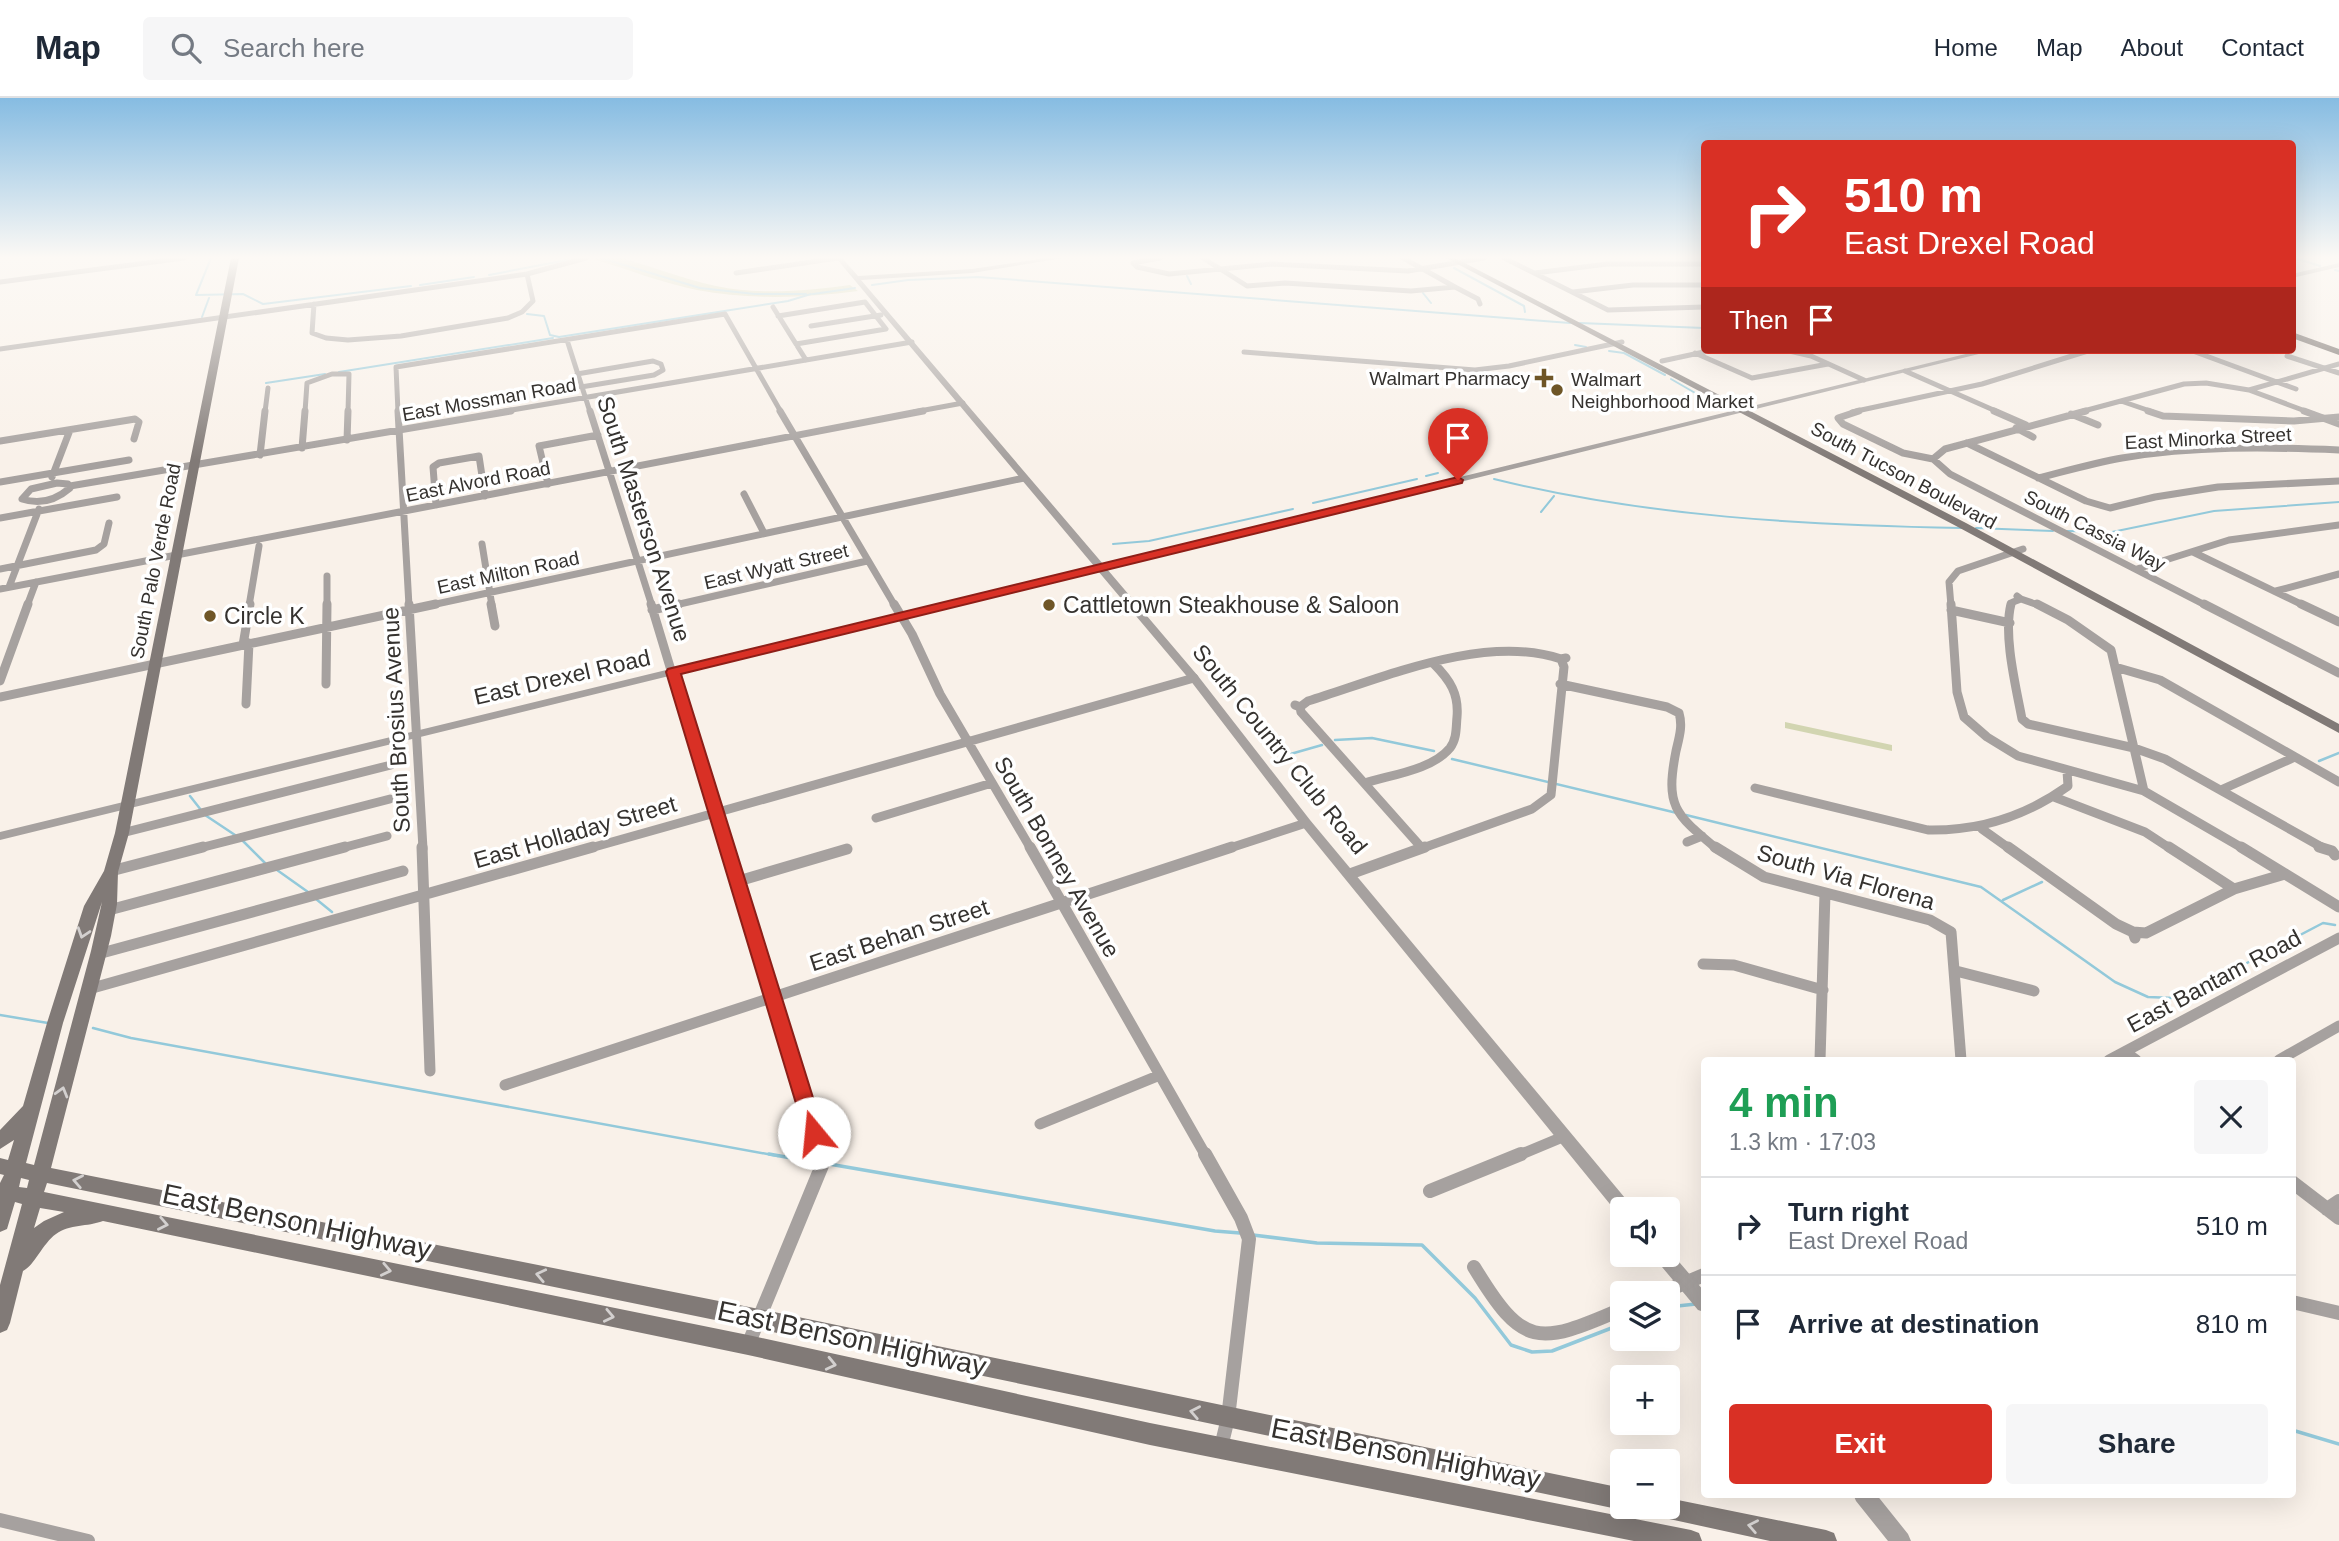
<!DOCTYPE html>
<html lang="en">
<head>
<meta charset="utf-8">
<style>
	:root { --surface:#fff; --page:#f6f6f7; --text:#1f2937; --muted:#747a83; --line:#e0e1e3; --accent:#d93025 }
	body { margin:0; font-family:Helvetica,sans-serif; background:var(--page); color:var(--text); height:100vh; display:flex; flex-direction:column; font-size:26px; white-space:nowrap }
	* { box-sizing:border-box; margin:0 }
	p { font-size:23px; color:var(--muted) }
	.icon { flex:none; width:38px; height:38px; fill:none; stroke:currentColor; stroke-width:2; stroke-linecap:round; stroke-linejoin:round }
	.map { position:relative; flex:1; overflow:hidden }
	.sheet { position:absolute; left:1701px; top:959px; width:595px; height:441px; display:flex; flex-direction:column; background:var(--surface); border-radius:7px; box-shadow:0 7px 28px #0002 }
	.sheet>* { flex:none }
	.banner { position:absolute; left:1701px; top:42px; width:595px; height:214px; border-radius:7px; box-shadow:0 7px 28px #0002; background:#d93025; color:#fff; overflow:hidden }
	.buttons { position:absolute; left:1610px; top:1099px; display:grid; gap:14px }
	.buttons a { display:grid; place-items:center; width:70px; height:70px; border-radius:7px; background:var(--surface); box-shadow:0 7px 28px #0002; font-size:35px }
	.pin { position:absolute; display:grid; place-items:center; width:60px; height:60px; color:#fff; margin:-72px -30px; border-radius:50% 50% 50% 0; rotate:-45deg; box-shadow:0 0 7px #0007 }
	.pin .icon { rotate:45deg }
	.me { position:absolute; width:77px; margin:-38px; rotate:343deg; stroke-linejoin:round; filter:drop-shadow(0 0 5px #0008) }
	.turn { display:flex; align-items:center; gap:24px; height:147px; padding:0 28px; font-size:32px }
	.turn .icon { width:91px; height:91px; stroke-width:2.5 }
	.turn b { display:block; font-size:49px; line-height:60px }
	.then { display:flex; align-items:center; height:66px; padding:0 28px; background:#0003; gap:14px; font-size:26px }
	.round { display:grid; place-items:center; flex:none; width:74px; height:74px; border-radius:7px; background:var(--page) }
	.head { display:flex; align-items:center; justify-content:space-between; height:119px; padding:0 28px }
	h1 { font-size:42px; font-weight:700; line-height:52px; color:#1e9e55 }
	.action { display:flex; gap:14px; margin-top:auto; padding:14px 28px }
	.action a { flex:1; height:80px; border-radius:7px; background:var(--accent); color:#fff; font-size:28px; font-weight:700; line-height:80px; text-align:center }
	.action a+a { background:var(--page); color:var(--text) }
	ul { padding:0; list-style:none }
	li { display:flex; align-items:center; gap:21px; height:98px; padding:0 28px; border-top:2px solid var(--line) }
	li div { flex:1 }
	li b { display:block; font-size:26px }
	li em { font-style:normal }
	header { display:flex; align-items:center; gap:42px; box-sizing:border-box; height:98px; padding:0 35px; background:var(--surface); border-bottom:2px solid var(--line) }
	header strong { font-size:33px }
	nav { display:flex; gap:38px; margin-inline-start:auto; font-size:24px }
	.search { width:490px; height:63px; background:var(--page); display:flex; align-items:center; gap:18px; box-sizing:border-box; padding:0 24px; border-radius:7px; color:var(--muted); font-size:26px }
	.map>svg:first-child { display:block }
</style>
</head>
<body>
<header>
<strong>Map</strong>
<div class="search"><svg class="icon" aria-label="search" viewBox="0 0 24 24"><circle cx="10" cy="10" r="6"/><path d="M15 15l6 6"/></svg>Search here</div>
<nav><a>Home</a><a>Map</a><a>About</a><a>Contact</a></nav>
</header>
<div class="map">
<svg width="2339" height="1443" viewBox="0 0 2339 1443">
	<rect width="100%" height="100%" fill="#f9f1e9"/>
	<path fill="#d2d5b1" d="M622 160C653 169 684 181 716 188 759 197 806 193 850 187L858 193C804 200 750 202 697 192 662 185 627 171 593 161Z
		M1785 624 1892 647V653L1785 630Z"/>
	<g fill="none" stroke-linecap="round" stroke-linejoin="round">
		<path stroke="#93c9da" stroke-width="2" d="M211 160 196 197 243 196 263 206 411 188
			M601 160 700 190 755 196H806
			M2295 160 2320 168
			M1454 170 1524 208 1525 214
			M2335 172 2339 173
			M489 177 567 162
			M1187 178 1191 186
			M420 187 474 179
			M872 187 908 182 978 179 1570 225
			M1423 195 1431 205
			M813 196 855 190
			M527 216 544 218 550 237 559 239 788 203 811 196
			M202 219 209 200
			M1580 225 1704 230
			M1575 247 1586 249
			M1609 253 1624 255 1665 277
			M339 274 553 240
			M1671 281 1716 307
			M266 285 325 276
			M1426 378 1438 375
			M1494 381C1648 419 1804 427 1962 430
			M1313 405 1417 381
			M1541 414 1554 398
			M1976 430 2053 433
			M2067 433 2112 434 2214 413 2339 404
			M1113 446 1149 443 1293 411"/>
		<path stroke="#93c9da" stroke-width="2.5" d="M1335 642 1372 640 1434 653
			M1287 657 1322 647
			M1452 661 1677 715
			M2319 663 2339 655
			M190 698 201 712
			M205 717 235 737
			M1686 717 1981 789 2115 884 2148 899 2174 900 2188 896 2323 825 2335 827
			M243 743 265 765
			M277 772 308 794
			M316 801 332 814
			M2003 802 2042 784
			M0 917 48 925
			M93 930 131 940 778 1058"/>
		<path stroke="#93c9da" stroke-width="3.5" d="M769 1056 819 1065
			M829 1066 1215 1133 1240 1135
			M1253 1137 1317 1145 1422 1147 1475 1200 1511 1247 1532 1254 1552 1253 1622 1226
			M1668 1209 1696 1206
			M2292 1332 2339 1346"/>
		<path stroke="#a6a19f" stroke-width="5" d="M1203 160 1247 188 1285 185 1411 193 1455 189 1403 160
			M1504 160 1608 212 1704 209
			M1133 165 1137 169 1169 176 1272 166 1408 173 1484 160
			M1133 165 1160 160
			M736 175 838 160
			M1535 175 1607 166H1704
			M0 184 184 160
			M1455 189 1478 201 1480 206
			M1573 194 1633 187H1704
			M314 206 312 235 326 240 348 242 401 238 508 220 522 214 533 203 527 176
			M773 209 806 262
			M778 218 865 204 886 231 796 246
			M811 228 881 217
			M567 242 590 314
			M0 251 527 176 586 160
			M1785 252 1811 258 1864 282
			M2190 252 2296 291
			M1244 254 1475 272 1509 268 1622 244
			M1695 255 1752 280 1828 266
			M2287 258 2339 275
			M1662 263 1713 252
			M1905 273 1998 314
			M577 276 653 263 661 266 663 272 654 277 581 289
			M2249 292 2308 314
			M2121 303 2153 314
			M265 314 268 290
			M305 314 307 285 332 276H349L348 314
			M398 314 396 269 725 216 781 314
			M500 314 912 244
			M914 314 963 305
			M1852 314 1982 286 2091 252
			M2080 314 2184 286 2206 285 2249 292 2339 266"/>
		<path stroke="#a6a19f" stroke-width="7" d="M398 313 409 508
			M590 313 652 508
			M780 313 895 508
			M1859 313 1838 320 1843 326 1903 355 1933 361 1950 376 2207 508
			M1994 313 2026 327
			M2148 313 2163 318 2294 323 2339 319
			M2304 313 2339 326
			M2071 316 2098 327
			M2016 330 2033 339
			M347 342 348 313
			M0 343 135 321 139 324 134 341
			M1967 345 2086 403 2110 410 2155 399 2218 389 2339 383
			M302 350 305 313
			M260 357 265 313
			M1933 361 1945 351 2086 313
			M52 379 70 332
			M2038 380C2066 373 2094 365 2122 360 2194 348 2267 349 2339 352
			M0 384 129 362
			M57 385 68 386 70 390C56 402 40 407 22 401L31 391Z
			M548 386 539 348 598 337
			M70 388 511 313
			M744 396 764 435
			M436 407 433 369 439 365 479 358 485 398
			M0 420 117 399
			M482 446 492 508
			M2193 454 2305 508
			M0 471 96 452 104 446 109 425
			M2137 471 2229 442 2339 427
			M9 489 39 411
			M0 491 923 313
			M2276 493 2339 476
			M2021 501 2041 508
			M27 508 36 484
			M249 508 259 448
			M327 508V478
			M427 508 1024 380
			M671 508 867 463
			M1951 508 1949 484 1958 473 2023 451
			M2010 508 2013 504 2021 501 2017 498"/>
		<path stroke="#a6a19f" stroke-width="9" d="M409 506 423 751
			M491 506 495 528
			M651 506 725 751
			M894 506 912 536 940 596 1031 751
			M1951 506 1957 594 1964 619 1987 639 2018 658 2144 693 2244 751
			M2011 506C2003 537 2016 589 2022 621L2028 626 2134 650 2165 661 2325 751
			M2037 506 2068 522 2111 552 2144 693
			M2204 506 2339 575
			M2301 506 2339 524
			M652 512 679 506
			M1951 512 2010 525
			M243 547 250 506
			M2115 569 2160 582 2339 684
			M0 583 28 506
			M326 586 327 506
			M1560 586 1667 609 1679 615
			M0 599 436 506
			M246 606 249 545
			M1295 607 1300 609 1308 603C1383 580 1484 535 1561 561
			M1300 609 1301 614 1421 749
			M1679 615C1683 628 1679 640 1676 653 1665 709 1675 716 1717 751
			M1365 685C1390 677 1432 672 1450 650 1457 641 1456 629 1457 619 1459 596 1450 582 1434 566
			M1755 690 1928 732C1980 733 2026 718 2068 688L2067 673
			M2223 691 2295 659
			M2054 699 2145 734 2171 751
			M876 720 992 685
			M1982 731 2010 751
			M122 735 391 667
			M1687 744 1702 738
			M196 751 390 701
			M338 751 387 738
			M587 751 1194 580
			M1227 751 1306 725
			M1420 751 1532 711 1551 697 1564 569 1561 561 1566 560"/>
		<path stroke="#a6a19f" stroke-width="11" d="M422 749 430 973
			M725 749 821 1058
			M1030 749 1206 1058
			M1715 749 1764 779 1930 822 1951 834 1961 962
			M2008 749 2116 826 2133 834 2135 840
			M2169 749 2234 791
			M2241 749 2339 809
			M2319 749 2332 753 2335 757
			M111 773 203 749
			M1350 776 1425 749
			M735 784 847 751
			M109 812 345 749
			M2133 834 2146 835 2234 791 2285 776
			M98 856 403 773
			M1703 866 1734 867 1823 892
			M1956 873 2034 893
			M89 891 593 749
			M2125 954 2136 962
			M1820 962 1825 795
			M2109 962 2339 840
			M2279 962 2339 928
			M505 987 1232 749
			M1040 1026 1160 977
			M1517 1058 1565 1038"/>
		<path stroke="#a6a19f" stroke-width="14" d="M1205 1056 1241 1120 1249 1141 1228 1320 1221 1349
			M2292 1084 2339 1120
			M1430 1093 1521 1056
			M2327 1111 2339 1103
			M1474 1169C1523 1250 1537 1248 1622 1211
			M1661 1195 1704 1177
			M2292 1204 2339 1215
			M748 1247 823 1065 820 1056
			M0 1422 88 1443"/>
		<path fill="#a6a19f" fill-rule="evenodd" d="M836 160H842L858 178 972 171 1046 160H1063L972 175 861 182 1103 466 1982 252H1995L1107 471 1198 578 1310 722 1630 1106 1632 1111H1622V1118L1618 1116 1302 728 1190 582 1098 473 0 742V734L1094 468Z
			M2339 165V169L2292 180V176Z
			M1668 1151 1704 1193V1214L1698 1212 1657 1163 1655 1157H1668Z
			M1853 1396H1876L1908 1436 1911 1443H1888L1856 1403Z"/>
		<path fill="#817a77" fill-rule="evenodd" d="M231 160H239L129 735 118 774 117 806 111 838 51 1070 759 1211 1622 1390V1409H1630L1622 1412 759 1231 47 1085 44 1094 748 1237 1150 1325 1691 1432 1699 1435 1702 1443H1634L1150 1347 748 1257 103 1123C87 1129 70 1126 56 1136 43 1145 34 1168 23 1173L10 1225 7 1232 0 1235V1187L22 1106 15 1104 7 1131 0 1134V1085L4 1077 0 1076V1060L8 1062 14 1042 0 1051V1032L23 1008 47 925 84 808 104 773 115 735ZM102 804 91 853 34 1067 26 1065 63 925ZM21 1080 29 1082 27 1090 19 1089ZM40 1110 64 1114 44 1123 34 1130Z
			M1446 160H1455L1966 425 2339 626V635L1958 429Z
			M1668 1400 1826 1432 1834 1435 1837 1443H1770L1651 1417 1648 1409H1668Z"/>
		<path fill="#675f5b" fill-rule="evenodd" d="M2292 234 2339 251V257L2292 240Z"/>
	</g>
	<defs><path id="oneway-chevron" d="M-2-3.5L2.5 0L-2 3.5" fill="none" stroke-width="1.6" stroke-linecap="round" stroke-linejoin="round" transform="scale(1.75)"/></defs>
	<g stroke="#d3d0cf">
		<use href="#oneway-chevron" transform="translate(83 835) rotate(108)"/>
		<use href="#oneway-chevron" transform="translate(62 994) rotate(-74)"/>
		<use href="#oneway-chevron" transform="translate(78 1083) rotate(-169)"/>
		<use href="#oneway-chevron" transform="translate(163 1126) rotate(11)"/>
		<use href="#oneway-chevron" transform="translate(386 1172) rotate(12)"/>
		<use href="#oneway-chevron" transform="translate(541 1177) rotate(-168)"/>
		<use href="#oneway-chevron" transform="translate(609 1218) rotate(12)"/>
		<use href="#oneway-chevron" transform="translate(831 1266) rotate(13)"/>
		<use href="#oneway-chevron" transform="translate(1195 1314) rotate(-169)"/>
		<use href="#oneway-chevron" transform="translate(1753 1428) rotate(-169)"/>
	</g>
	<linearGradient id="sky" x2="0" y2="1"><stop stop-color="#86bce2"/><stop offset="0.44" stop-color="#fcf9f5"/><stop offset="1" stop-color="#fcf9f5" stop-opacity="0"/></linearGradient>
	<rect width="2339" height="362" fill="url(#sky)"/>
	<path fill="#d93025" stroke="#8d1f18" stroke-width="2" d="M1458 379 1463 382 1462 385 681 576 824 1035 821 1042 814 1044 807 1042 666 574 668 571Z"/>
	<g fill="#6f5627" stroke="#fff" stroke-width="2.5">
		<path d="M1540.5 269.5h7v7h7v7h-7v7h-7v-7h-7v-7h7z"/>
		<circle cx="1557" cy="292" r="7"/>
		<circle cx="1049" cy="507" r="7"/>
		<circle cx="210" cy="518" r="7"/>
	</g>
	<g text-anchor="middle" stroke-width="7" stroke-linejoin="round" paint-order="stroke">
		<g font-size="19" fill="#35322f" stroke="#fff" text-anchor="end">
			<text x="1530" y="287">Walmart Pharmacy</text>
			<text x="1571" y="288" text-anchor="start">Walmart<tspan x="1571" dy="22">Neighborhood Market</tspan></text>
		</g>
		<g font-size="19" fill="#35322f" stroke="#fff">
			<text transform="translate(489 301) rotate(-10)" y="7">East Mossman Road</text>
			<text transform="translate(2208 340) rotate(-3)" y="7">East Minorka Street</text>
			<text transform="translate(1904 377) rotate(28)" y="7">South Tucson Boulevard</text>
			<text transform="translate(478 383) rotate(-11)" y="7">East Alvord Road</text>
			<text transform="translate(2095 432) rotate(27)" y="7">South Cassia Way</text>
			<text transform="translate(155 463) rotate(-79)" y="7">South Palo Verde Road</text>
			<text transform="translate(776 468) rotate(-13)" y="7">East Wyatt Street</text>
			<text transform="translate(508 474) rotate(-12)" y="7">East Milton Road</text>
		</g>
		<g font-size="23" fill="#35322f" stroke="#fff">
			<text transform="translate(644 421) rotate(72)" y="8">South Masterson Avenue</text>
			<text transform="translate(562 579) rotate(-13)" y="8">East Drexel Road</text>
			<text transform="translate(396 622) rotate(-93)" y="8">South Brosius Avenue</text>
			<text transform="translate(1280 651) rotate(51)" y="8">South Country Club Road</text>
			<text transform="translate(575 734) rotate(-16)" y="8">East Holladay Street</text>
			<text transform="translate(1057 759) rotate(60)" y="8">South Bonney Avenue</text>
			<text transform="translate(1846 779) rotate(16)" y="8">South Via Florena</text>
			<text transform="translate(899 837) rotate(-18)" y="8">East Behan Street</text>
			<text transform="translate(2214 883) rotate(-28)" y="8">East Bantam Road</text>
		</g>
		<g font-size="23" fill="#35322f" stroke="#fff" text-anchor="start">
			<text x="1063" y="515">Cattletown Steakhouse &amp; Saloon</text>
			<text x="224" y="526">Circle K</text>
		</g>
		<g font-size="28" fill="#35322f" stroke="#fff">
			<text transform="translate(297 1123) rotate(12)" y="10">East Benson Highway</text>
			<text transform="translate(852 1240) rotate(12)" y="10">East Benson Highway</text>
			<text transform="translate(1406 1355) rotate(11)" y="10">East Benson Highway</text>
		</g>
	</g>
</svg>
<div class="buttons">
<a><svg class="icon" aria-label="sound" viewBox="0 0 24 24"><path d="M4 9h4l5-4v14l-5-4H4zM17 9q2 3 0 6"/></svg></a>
<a><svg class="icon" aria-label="layers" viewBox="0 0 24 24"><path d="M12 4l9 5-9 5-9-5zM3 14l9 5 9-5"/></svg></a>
<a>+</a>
<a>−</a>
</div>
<div class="pin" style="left:1458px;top:382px;background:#d93025"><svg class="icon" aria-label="arrive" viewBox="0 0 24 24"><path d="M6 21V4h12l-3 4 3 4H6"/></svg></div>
<svg class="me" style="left:814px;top:1035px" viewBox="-20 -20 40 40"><circle r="19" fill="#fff"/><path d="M0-13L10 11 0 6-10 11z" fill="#d93025"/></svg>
<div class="banner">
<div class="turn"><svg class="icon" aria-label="right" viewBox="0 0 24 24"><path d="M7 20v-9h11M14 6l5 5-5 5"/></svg><div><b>510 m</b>East Drexel Road</div></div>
<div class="then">Then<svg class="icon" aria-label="arrive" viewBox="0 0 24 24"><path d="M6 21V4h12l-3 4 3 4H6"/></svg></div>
</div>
<section class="sheet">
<div class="head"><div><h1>4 min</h1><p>1.3 km · 17:03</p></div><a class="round"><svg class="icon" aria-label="close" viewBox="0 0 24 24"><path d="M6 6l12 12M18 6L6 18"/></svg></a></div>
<ul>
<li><svg class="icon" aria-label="right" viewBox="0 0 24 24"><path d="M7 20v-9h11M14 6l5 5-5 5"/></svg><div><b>Turn right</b><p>East Drexel Road</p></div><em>510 m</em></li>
<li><svg class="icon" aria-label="arrive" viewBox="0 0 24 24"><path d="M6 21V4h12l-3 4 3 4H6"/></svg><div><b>Arrive at destination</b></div><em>810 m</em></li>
</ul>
<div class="action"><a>Exit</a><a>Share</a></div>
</section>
</div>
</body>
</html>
